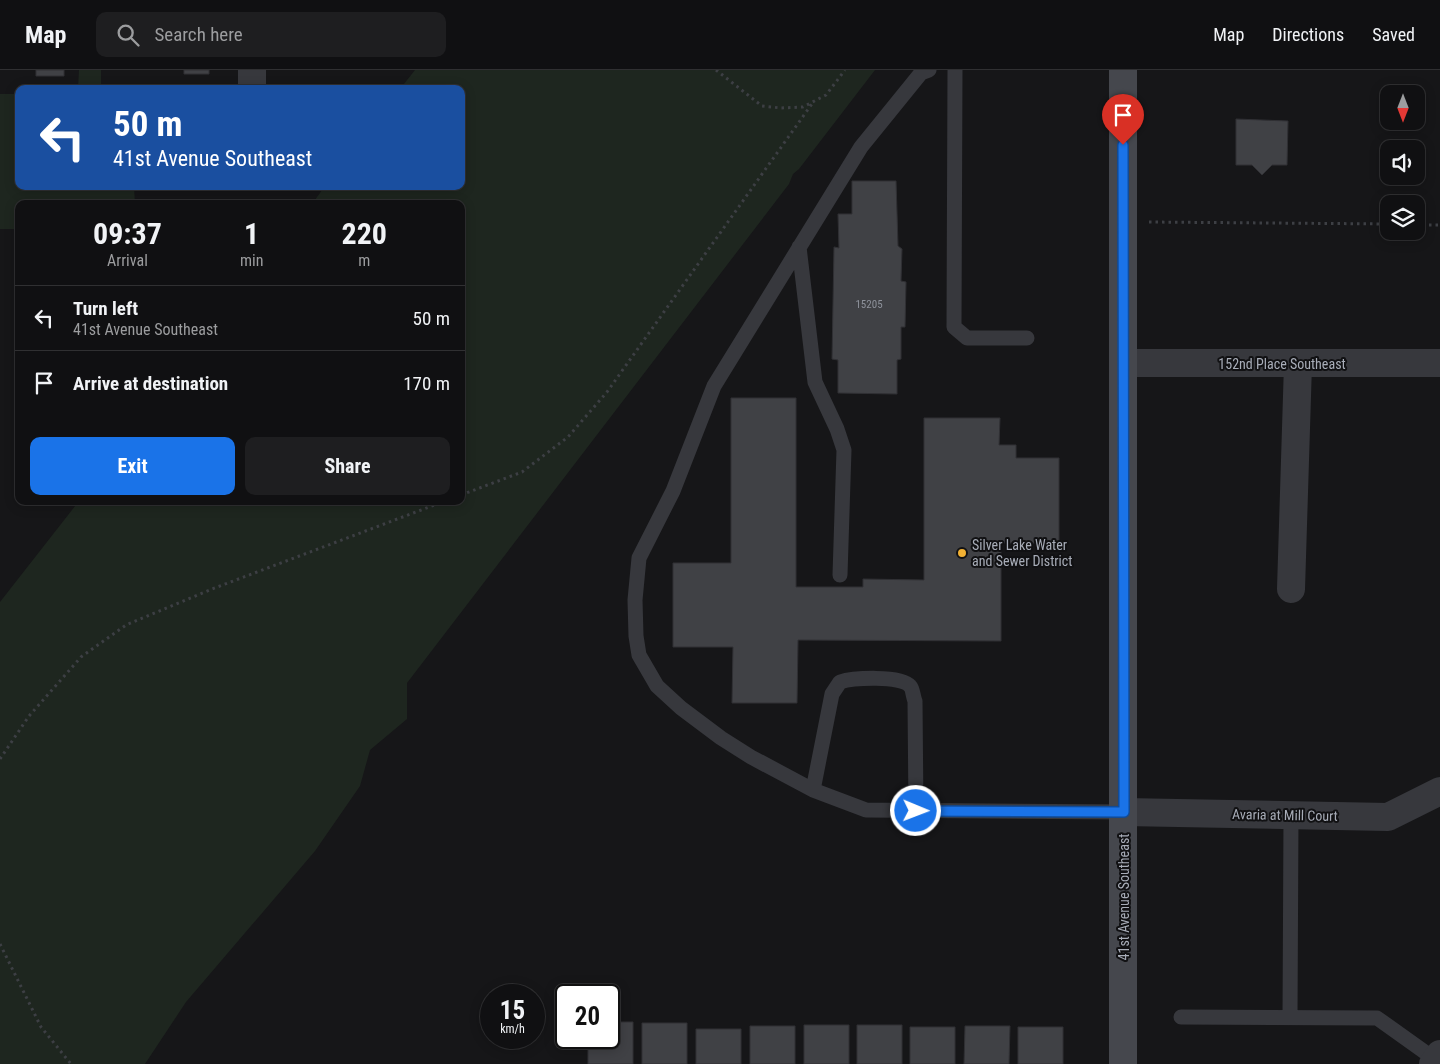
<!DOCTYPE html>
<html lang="en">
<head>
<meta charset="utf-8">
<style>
	:root { --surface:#101012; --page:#1e1e20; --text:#f1f3f6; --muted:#9c9d9f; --line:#303032; --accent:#1a73e8 }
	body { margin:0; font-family:"Roboto Condensed",sans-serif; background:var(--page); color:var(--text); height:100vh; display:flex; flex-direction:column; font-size:19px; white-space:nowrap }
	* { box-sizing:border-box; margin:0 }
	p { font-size:16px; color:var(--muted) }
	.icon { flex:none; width:28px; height:28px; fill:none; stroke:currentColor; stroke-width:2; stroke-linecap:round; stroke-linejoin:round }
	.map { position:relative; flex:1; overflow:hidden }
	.details { position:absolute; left:15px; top:130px; width:450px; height:305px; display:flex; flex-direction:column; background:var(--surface); border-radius:10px; box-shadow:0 2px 12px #0003,0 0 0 1px var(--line) }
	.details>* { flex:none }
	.banner { position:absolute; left:15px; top:15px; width:450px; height:105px; border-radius:10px; box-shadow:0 2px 12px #0003,0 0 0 1px var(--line); background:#1a4fa0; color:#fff; overflow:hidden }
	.needle { width:32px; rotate:180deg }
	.fabs { position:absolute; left:1380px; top:15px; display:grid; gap:10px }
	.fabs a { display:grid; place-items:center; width:45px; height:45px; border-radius:10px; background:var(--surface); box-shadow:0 2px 12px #0003,0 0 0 1px var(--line); font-size:25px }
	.speed { position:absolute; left:480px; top:914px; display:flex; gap:10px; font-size:25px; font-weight:700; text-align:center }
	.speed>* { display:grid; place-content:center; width:65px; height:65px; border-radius:50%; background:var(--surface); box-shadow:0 2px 12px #0003,0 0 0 1px var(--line); line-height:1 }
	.speed small { font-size:12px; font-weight:400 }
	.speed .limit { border:2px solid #111; border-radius:8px; background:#fff; color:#111 }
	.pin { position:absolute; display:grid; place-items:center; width:42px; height:42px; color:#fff; margin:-51px -21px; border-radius:50% 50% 50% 0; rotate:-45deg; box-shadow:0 0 5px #0007 }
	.pin .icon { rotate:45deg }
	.me { position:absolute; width:55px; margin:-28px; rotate:91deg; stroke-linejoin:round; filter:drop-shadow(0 0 4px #0008) }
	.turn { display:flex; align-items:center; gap:18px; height:105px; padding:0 15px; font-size:22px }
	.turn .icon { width:65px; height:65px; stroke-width:2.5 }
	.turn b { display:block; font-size:35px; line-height:42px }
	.eta { display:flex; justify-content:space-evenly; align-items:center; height:85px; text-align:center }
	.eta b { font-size:30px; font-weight:700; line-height:35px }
	.primary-button { display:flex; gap:10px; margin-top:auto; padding:10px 15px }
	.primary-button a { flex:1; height:58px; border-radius:10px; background:var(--accent); color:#fff; font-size:20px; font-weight:700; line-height:58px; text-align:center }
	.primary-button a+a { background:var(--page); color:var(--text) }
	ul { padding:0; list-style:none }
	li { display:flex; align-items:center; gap:15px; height:65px; padding:0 15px; border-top:1px solid var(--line) }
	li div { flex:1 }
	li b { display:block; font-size:19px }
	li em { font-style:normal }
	header { display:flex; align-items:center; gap:30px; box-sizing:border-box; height:70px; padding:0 25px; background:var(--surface); border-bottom:1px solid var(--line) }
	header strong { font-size:24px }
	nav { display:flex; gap:28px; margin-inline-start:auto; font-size:18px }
	.search { width:350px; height:45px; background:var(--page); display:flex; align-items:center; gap:12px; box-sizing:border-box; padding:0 18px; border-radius:10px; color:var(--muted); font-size:19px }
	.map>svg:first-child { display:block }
</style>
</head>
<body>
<header>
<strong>Map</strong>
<div class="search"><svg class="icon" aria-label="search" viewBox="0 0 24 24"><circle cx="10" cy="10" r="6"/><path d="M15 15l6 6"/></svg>Search here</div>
<nav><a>Map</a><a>Directions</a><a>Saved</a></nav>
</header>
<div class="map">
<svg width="1440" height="994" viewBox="0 0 1440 994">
	<rect width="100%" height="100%" fill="#161618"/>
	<path fill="#1e261f" d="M79 0H101V19H78Z
		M415 0H875L799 99 793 104 789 114 407 613V649L370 680 360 716 315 781 186 932 145 994H0V532L79 431H461V134H312L325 116H461V19H400Z
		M0 24H19V116H134L135 134H19V159H0Z"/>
	<path fill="#404145" stroke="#303034" d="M36 0H64V6H36Z
		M184 0H209V4H184Z
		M1236 49 1288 51 1287 95H1272L1262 105 1252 95H1236Z
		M852 111H896L898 176 902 179 901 211 906 212 905 257H901V289L897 290V324L838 323V290L832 289 834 177 839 178 838 144H852Z
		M731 328H796V517H863V509L924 510V348H1000L999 375H1016V388H1059V473H1001V571L798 570 797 633H732L733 577H673V493H731Z
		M609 952H633V994H588V968H609Z
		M642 953H687V994H642Z
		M804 955H849V994H804Z
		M857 955H902V994H857Z
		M750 956H795V994H750Z
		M965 956H1010L1009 994H964Z
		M910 957H955V994H910Z
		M1018 957H1063V994H1018Z
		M696 959H741V994H696Z"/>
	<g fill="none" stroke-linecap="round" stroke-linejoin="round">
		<path stroke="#3d3f44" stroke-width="3" stroke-dasharray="2.5 4" stroke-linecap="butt" d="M716 0 762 36 781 38 803 37 826 25 845 0
			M1149 152 1389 154
			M1416 155H1440
			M461 425 522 402 568 367 607 322 814 31
			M0 689 29 646 81 587 126 555 212 519 445 431
			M0 874 41 957 71 994"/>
		<path stroke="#37383d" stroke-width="15" d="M929 0 921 3 861 77 714 316 673 421 639 488 635 530 636 566 639 585 657 616 681 638 721 668 751 687 813 720 866 740 1124 742
			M955 0 954 257 967 268H1027
			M799 177 815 312 837 359 844 380 840 505
			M813 720 832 624 840 612C852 608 901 605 910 616 913 619 913 627 915 631L916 741
			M1181 947 1377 948 1436 990
			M1290 947 1291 746"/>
		<path stroke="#37383d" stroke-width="28" d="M252 0V19
			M1123 293H1440
			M1291 519 1298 294
			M1124 742 1388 747 1440 721
			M1433 994 1440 984"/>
		<path stroke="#45474d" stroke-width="28" d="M1123 0V994"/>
	</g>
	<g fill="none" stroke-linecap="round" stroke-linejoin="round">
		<defs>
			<path id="route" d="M916 741 1124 742 1123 75"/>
		</defs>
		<use href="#route" stroke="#114b97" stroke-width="12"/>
		<use href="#route" stroke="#1a73e8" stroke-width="9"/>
	</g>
	<circle fill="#f2b134" stroke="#111113" stroke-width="2" cx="962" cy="483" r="5"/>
	<g text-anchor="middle" stroke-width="4" stroke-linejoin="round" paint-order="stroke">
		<g font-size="11" fill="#8e929b">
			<text x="869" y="238">15205</text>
		</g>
		<g font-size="14" fill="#a8adb8" stroke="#111113">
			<text x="1282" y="299">152nd Place Southeast</text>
			<text transform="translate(1285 745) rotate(1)" y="5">Avaria at Mill Court</text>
			<text transform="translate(1124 827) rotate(-90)" y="5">41st Avenue Southeast</text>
		</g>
		<g font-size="14" fill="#a8adb8" stroke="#111113" text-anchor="start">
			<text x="972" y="480">Silver Lake Water<tspan x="972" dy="16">and Sewer District</tspan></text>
		</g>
	</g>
</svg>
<div class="fabs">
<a><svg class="needle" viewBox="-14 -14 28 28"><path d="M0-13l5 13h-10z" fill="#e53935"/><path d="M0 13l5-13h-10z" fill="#9c9d9f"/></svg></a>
<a><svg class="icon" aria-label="sound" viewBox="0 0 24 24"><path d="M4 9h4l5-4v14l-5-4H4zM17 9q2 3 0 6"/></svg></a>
<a><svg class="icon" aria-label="layers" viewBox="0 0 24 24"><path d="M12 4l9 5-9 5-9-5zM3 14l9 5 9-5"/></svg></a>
</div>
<div class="speed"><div>15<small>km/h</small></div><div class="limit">20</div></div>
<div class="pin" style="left:1123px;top:75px;background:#d93025"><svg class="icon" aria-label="arrive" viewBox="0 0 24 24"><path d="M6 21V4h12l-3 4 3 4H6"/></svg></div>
<svg class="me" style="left:916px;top:741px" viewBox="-20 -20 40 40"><circle r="17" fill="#1a73e8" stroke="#fff" stroke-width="3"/><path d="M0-11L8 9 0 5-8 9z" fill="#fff"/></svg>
<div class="banner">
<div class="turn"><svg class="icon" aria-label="left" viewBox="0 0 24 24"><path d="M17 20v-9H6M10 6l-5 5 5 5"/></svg><div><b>50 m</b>41st Avenue Southeast</div></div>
</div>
<section class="details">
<div class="eta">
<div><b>09:37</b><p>Arrival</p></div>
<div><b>1</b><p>min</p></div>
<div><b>220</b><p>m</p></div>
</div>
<ul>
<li><svg class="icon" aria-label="left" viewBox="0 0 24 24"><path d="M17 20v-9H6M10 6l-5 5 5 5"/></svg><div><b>Turn left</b><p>41st Avenue Southeast</p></div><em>50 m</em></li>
<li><svg class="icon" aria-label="arrive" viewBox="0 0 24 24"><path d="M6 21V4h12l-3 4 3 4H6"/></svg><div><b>Arrive at destination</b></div><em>170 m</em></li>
</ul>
<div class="primary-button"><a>Exit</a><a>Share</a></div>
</section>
</div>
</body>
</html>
